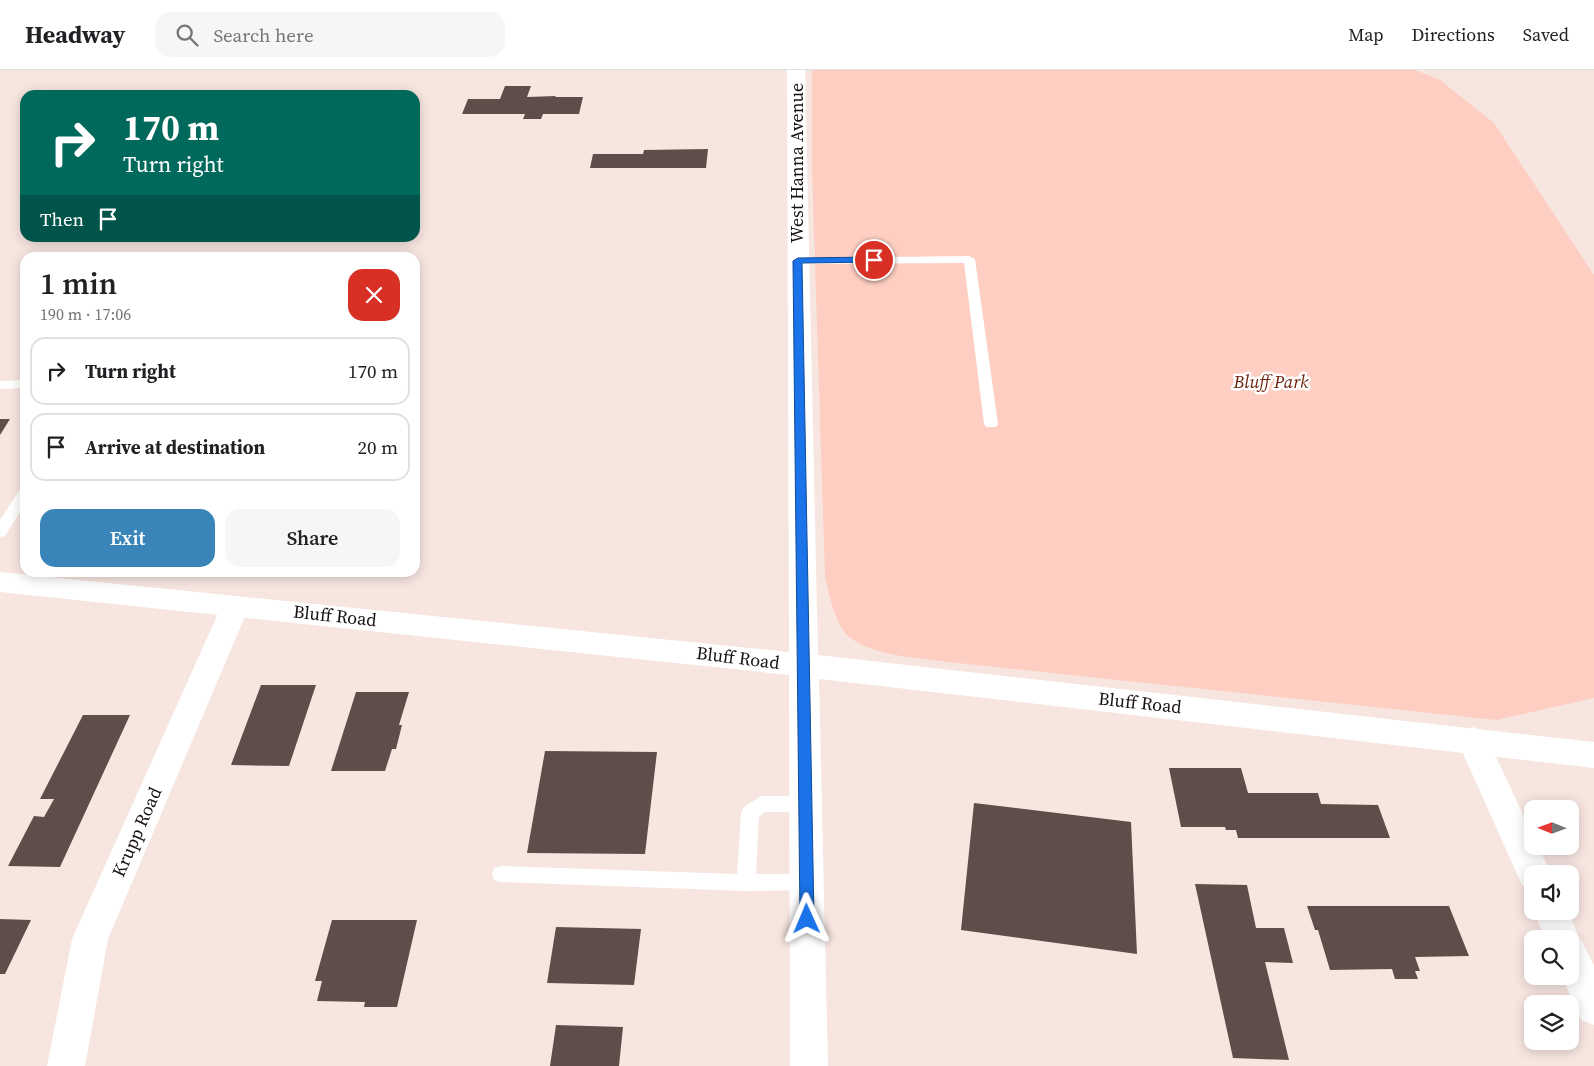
<!DOCTYPE html>
<html lang="en">
<head>
<meta charset="utf-8">
<style>
	:root { --surface:#fff; --page:#f6f6f6; --text:#202124; --muted:#757577; --line:#e0e0e0; --accent:#3984b8 }
	body { margin:0; font-family:"Source Serif 4",serif; background:var(--page); color:var(--text); height:100vh; display:flex; flex-direction:column; font-size:19px; white-space:nowrap }
	* { box-sizing:border-box; margin:0 }
	p { font-size:16px; color:var(--muted) }
	.icon { flex:none; width:28px; height:28px; fill:none; stroke:currentColor; stroke-width:2; stroke-linecap:round; stroke-linejoin:round }
	.map { position:relative; flex:1; overflow:hidden }
	.side { position:absolute; left:20px; top:182px; width:400px; height:325px; display:flex; flex-direction:column; background:var(--surface); border-radius:15px; box-shadow:0 2px 12px #0003 }
	.side>* { flex:none }
	.banner { position:absolute; left:20px; top:20px; width:400px; height:152px; border-radius:15px; box-shadow:0 2px 12px #0003; background:#00695c; color:#fff; overflow:hidden }
	.needle { width:32px; rotate:271deg }
	.tools { position:absolute; left:1524px; top:730px; display:grid; gap:10px }
	.tools a { display:grid; place-items:center; width:55px; height:55px; border-radius:10px; background:var(--surface); box-shadow:0 2px 12px #0003; font-size:25px }
	.pin { position:absolute; display:grid; place-items:center; width:42px; height:42px; color:#fff; margin:-21px; border:2px solid #fff; border-radius:50%; box-shadow:0 1px 5px #0007 }
	.me { position:absolute; width:55px; margin:-28px; rotate:359deg; stroke-linejoin:round; filter:drop-shadow(0 0 4px #0008) }
	.turn { display:flex; align-items:center; gap:18px; height:105px; padding:0 20px; font-size:22px }
	.turn .icon { width:65px; height:65px; stroke-width:2.5 }
	.turn b { display:block; font-size:35px; line-height:42px }
	.then { display:flex; align-items:center; height:48px; padding:0 20px; background:#0003; gap:10px; font-size:19px }
	.round { display:grid; place-items:center; flex:none; width:52px; height:52px; border-radius:15px; background:var(--page) }
	.headline { display:flex; align-items:center; justify-content:space-between; height:85px; padding:0 20px }
	h1 { font-size:30px; font-weight:600; line-height:38px }
	.button { display:flex; gap:10px; margin-top:auto; padding:10px 20px }
	.button a { flex:1; height:58px; border-radius:15px; background:var(--accent); color:#fff; font-size:20px; font-weight:600; line-height:58px; text-align:center }
	.button a+a { background:var(--page); color:var(--text) }
	ul { padding:0; list-style:none }
	li { display:flex; align-items:center; gap:15px; height:68px; margin:0 10px 8px; padding:0 10px; border:2px solid var(--line); border-radius:15px }
	li div { flex:1 }
	li b { display:block; font-size:19px }
	li em { font-style:normal }
	header { display:flex; align-items:center; gap:30px; box-sizing:border-box; height:70px; padding:0 25px; background:var(--surface); border-bottom:1px solid var(--line) }
	header strong { font-size:24px }
	nav { display:flex; gap:28px; margin-inline-start:auto; font-size:18px }
	.search { width:350px; height:45px; background:var(--page); display:flex; align-items:center; gap:12px; box-sizing:border-box; padding:0 18px; border-radius:15px; color:var(--muted); font-size:19px }
	.map>svg:first-child { display:block }
</style>
</head>
<body>
<header>
<strong>Headway</strong>
<div class="search"><svg class="icon" aria-label="search" viewBox="0 0 24 24"><circle cx="10" cy="10" r="6"/><path d="M15 15l6 6"/></svg>Search here</div>
<nav><a>Map</a><a>Directions</a><a>Saved</a></nav>
</header>
<div class="map">
<svg width="1594" height="996" viewBox="0 0 1594 996">
	<rect width="100%" height="100%" fill="#f7e5e0"/>
	<path fill="#fecec2" d="M812 0H1415L1440 10 1494 53 1594 205V628L1496 650 948 592C916 587 874 587 848 566 836 556 828 522 825 506L812 99Z"/>
	<path fill="#5d4e4a" d="M505 16H531L527 27 556 26 555 27H583L579 44H543L541 49H523L525 44H462L468 29H500Z
		M708 79 706 98H590L593 84H643L644 80Z
		M0 349H10L0 365Z
		M261 615H316L289 696 231 695Z
		M356 622H409L399 655H402L396 679H392L385 701H331Z
		M83 645H130L60 797 8 796 34 746 44 747 54 729H40Z
		M545 681 657 682 645 784 527 783Z
		M1169 698H1241L1248 723H1318L1321 734 1378 735 1390 768H1238L1236 760H1226L1225 757H1181Z
		M974 733 1131 752 1137 884 961 860Z
		M1195 814 1247 815 1256 858H1284L1293 893 1265 892 1289 990 1233 988Z
		M1307 836H1449L1469 886 1415 887 1420 901H1415L1418 909H1395L1392 899 1330 900 1318 860H1315Z
		M0 849 31 850 5 904H0Z
		M332 850H417L397 937H364L365 932 317 931 322 911H315Z
		M556 857 641 859 634 915 547 913Z
		M556 955 623 957 619 996H550Z"/>
	<g fill="none" stroke-linecap="round" stroke-linejoin="round">
		<path fill="#fff" fill-rule="evenodd" d="M969 186 975 189 998 354 996 357H986L984 354 964 193 798 194 792 191 798 188Z
			M25 310V318L0 319V311Z
			M25 418V434L5 466 0 467V450L20 419Z
			M761 726H806L812 729 815 734 812 739 806 742H765L759 747 756 804H807L814 806 816 812 814 818 807 820 746 821 501 812 494 810 492 804 494 798 501 796 737 804 741 743 744 737Z"/>
		<path fill="#fff" fill-rule="evenodd" d="M235 526 245 529 249 537 108 869 85 996H47L72 869 221 537 225 529Z
			M1473 657 1484 661 1532 764V776H1538L1551 804H1532V819L1522 815 1457 670 1462 661Z
			M1534 841H1568L1580 870 1582 871 1594 896V955L1581 950 1562 906H1570V869H1545Z"/>
		<path fill="#fff" fill-rule="evenodd" d="M787 0H805L818 585 1594 672V698L819 609 828 996H790L789 605 0 522V502L789 582Z"/>
	</g>
	<path fill="#1a73e8" stroke="#114b97" d="M874 187 877 188V192L802 193 814 849 812 854 807 856 802 854 800 849 793 191 798 188Z"/>
	<g text-anchor="middle" stroke-width="5" stroke-linejoin="round" paint-order="stroke">
		<g font-size="18" fill="#171110" stroke="#fff">
			<text transform="translate(797 93) rotate(-90)" y="6">West Hanna Avenue</text>
			<text transform="translate(335 546) rotate(6)" y="6">Bluff Road</text>
			<text transform="translate(738 588) rotate(7)" y="6">Bluff Road</text>
			<text transform="translate(1140 633) rotate(6)" y="6">Bluff Road</text>
			<text transform="translate(137 762) rotate(-66)" y="6">Krupp Road</text>
		</g>
		<g font-size="18" font-style="italic" fill="#70220d" stroke="#fff">
			<text x="1271" y="318">Bluff Park</text>
		</g>
	</g>
</svg>
<div class="tools">
<a><svg class="needle" viewBox="-14 -14 28 28"><path d="M0-13l5 13h-10z" fill="#e53935"/><path d="M0 13l5-13h-10z" fill="#757577"/></svg></a>
<a><svg class="icon" aria-label="sound" viewBox="0 0 24 24"><path d="M4 9h4l5-4v14l-5-4H4zM17 9q2 3 0 6"/></svg></a>
<a><svg class="icon" aria-label="search" viewBox="0 0 24 24"><circle cx="10" cy="10" r="6"/><path d="M15 15l6 6"/></svg></a>
<a><svg class="icon" aria-label="layers" viewBox="0 0 24 24"><path d="M12 4l9 5-9 5-9-5zM3 14l9 5 9-5"/></svg></a>
</div>
<div class="pin" style="left:874px;top:190px;background:#d93025"><svg class="icon" aria-label="arrive" viewBox="0 0 24 24"><path d="M6 21V4h12l-3 4 3 4H6"/></svg></div>
<svg class="me" style="left:807px;top:849px" viewBox="-20 -20 40 40"><path d="M0-17L14 15 0 8-14 15z" fill="#1a73e8" stroke="#fff" stroke-width="4"/></svg>
<div class="banner">
<div class="turn"><svg class="icon" aria-label="right" viewBox="0 0 24 24"><path d="M7 20v-9h11M14 6l5 5-5 5"/></svg><div><b>170 m</b>Turn right</div></div>
<div class="then">Then<svg class="icon" aria-label="arrive" viewBox="0 0 24 24"><path d="M6 21V4h12l-3 4 3 4H6"/></svg></div>
</div>
<section class="side">
<div class="headline"><div><h1>1 min</h1><p>190 m · 17:06</p></div><a class="round" style="background:#d93025;color:#fff"><svg class="icon" aria-label="close" viewBox="0 0 24 24"><path d="M6 6l12 12M18 6L6 18"/></svg></a></div>
<ul>
<li><svg class="icon" aria-label="right" viewBox="0 0 24 24"><path d="M7 20v-9h11M14 6l5 5-5 5"/></svg><div><b>Turn right</b></div><em>170 m</em></li>
<li><svg class="icon" aria-label="arrive" viewBox="0 0 24 24"><path d="M6 21V4h12l-3 4 3 4H6"/></svg><div><b>Arrive at destination</b></div><em>20 m</em></li>
</ul>
<div class="button"><a>Exit</a><a>Share</a></div>
</section>
</div>
</body>
</html>
